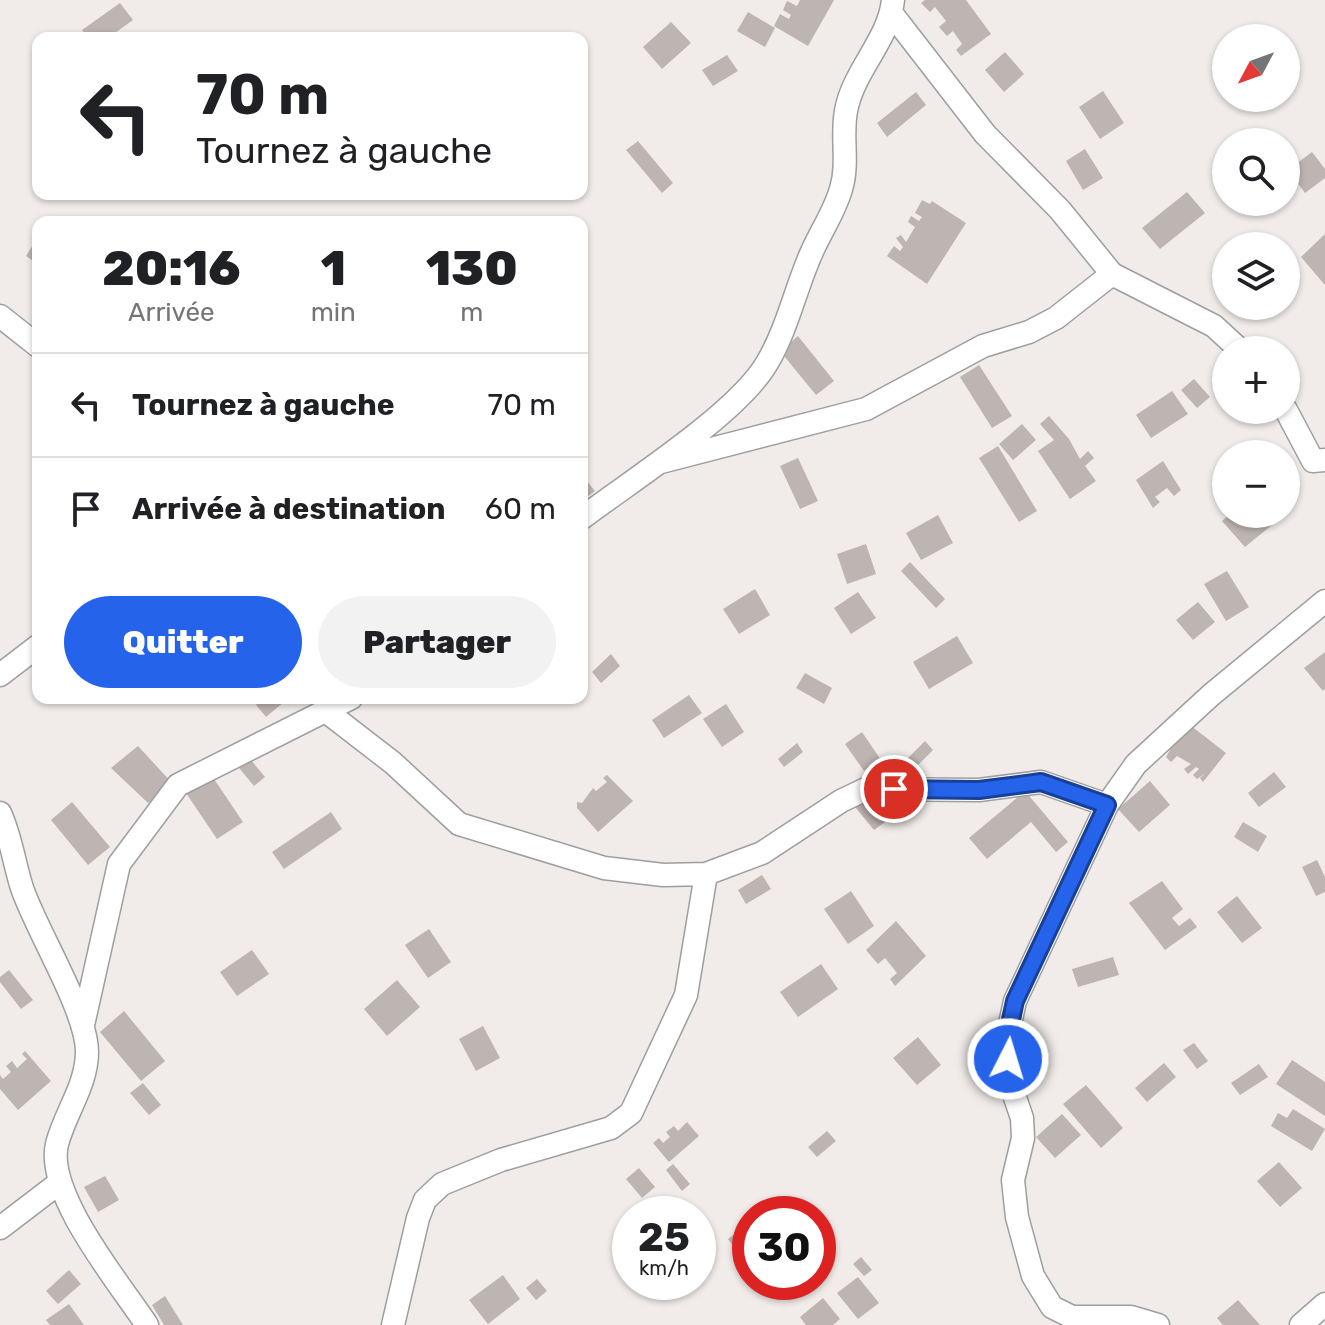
<!DOCTYPE html>
<html lang="fr">
<head>
<meta charset="utf-8">
<style>
	:root { --surface:#fff; --page:#f2f2f2; --text:#202124; --muted:#757577; --line:#e0e0e0; --accent:#2563eb }
	body { margin:0; font-family:Rubik,sans-serif; background:var(--page); color:var(--text); height:100vh; display:flex; flex-direction:column; font-size:30px; white-space:nowrap }
	* { box-sizing:border-box; margin:0 }
	p { font-size:26px; color:var(--muted) }
	.icon { flex:none; width:44px; height:44px; fill:none; stroke:currentColor; stroke-width:2; stroke-linecap:round; stroke-linejoin:round }
	.map { position:relative; flex:1; overflow:hidden }
	.sheet { position:absolute; left:32px; top:216px; width:556px; height:488px; display:flex; flex-direction:column; background:var(--surface); border-radius:16px; box-shadow:0 2px 6px #0004 }
	.sheet>* { flex:none }
	.guide { position:absolute; left:32px; top:32px; width:556px; height:168px; border-radius:16px; box-shadow:0 2px 6px #0004; background:#fff; color:var(--text); overflow:hidden }
	.needle { width:52px; rotate:229deg }
	.controls { position:absolute; left:1212px; top:24px; display:grid; gap:16px }
	.controls a { display:grid; place-items:center; width:88px; height:88px; border-radius:50%; background:var(--surface); box-shadow:0 2px 6px #0004; font-size:40px }
	.speed { position:absolute; left:612px; top:1196px; display:flex; gap:16px; font-size:40px; font-weight:700; text-align:center }
	.speed>* { display:grid; place-content:center; width:104px; height:104px; border-radius:50%; background:var(--surface); box-shadow:0 2px 6px #0004; line-height:1 }
	.speed small { font-size:20px; font-weight:400 }
	.speed .limit { border:12px solid #d22; background:#fff; color:#111 }
	.pin { position:absolute; display:grid; place-items:center; width:68px; height:68px; color:#fff; margin:-34px; border:4px solid #fff; border-radius:50%; box-shadow:0 2px 8px #0007 }
	.me { position:absolute; width:88px; margin:-44px; rotate:5deg; stroke-linejoin:round; filter:drop-shadow(0 0 6px #0008) }
	.turn { display:flex; align-items:center; gap:28px; height:168px; padding:0 32px; font-size:36px }
	.turn .icon { width:104px; height:104px; stroke-width:2.5 }
	.turn b { display:block; font-size:56px; line-height:68px }
	.eta { display:flex; justify-content:space-evenly; align-items:center; height:136px; text-align:center }
	.eta b { font-size:48px; font-weight:800; line-height:56px }
	.button { display:flex; gap:16px; margin-top:auto; padding:16px 32px }
	.button a { flex:1; height:92px; border-radius:48px; background:var(--accent); color:#fff; font-size:32px; font-weight:800; line-height:92px; text-align:center }
	.button a+a { background:var(--page); color:var(--text) }
	ul { padding:0; list-style:none }
	li { display:flex; align-items:center; gap:24px; height:104px; padding:0 32px; border-top:2px solid var(--line) }
	li div { flex:1 }
	li b { display:block; font-size:30px }
	li em { font-style:normal }
	.map>svg:first-child { display:block }
</style>
</head>
<body>
<div class="map">
<svg width="1325" height="1325" viewBox="0 0 1325 1325">
	<rect width="100%" height="100%" fill="#f1ece9"/>
	<path fill="#beb4b1" d="M800 0H834L808 46 774 26 780 14 789 19 791 15 783 10 787 1 797 6Z
		M925 0H966L991 34 961 56 956 50 962 44 953 31 947 36 939 27 946 21 935 7 930 12 921 3Z
		M120 3 133 20 108 38H88L82 30Z
		M748 12 775 28 765 47 737 31Z
		M671 22 691 43 662 69 643 47Z
		M1005 52 1024 74 1004 92 985 70Z
		M727 55 738 71 713 86 702 70Z
		M1103 91 1124 123 1100 139 1079 107Z
		M916 92 926 105 887 137 877 123Z
		M638 141 673 183 662 193 626 150Z
		M1085 149 1103 178 1083 190 1066 161Z
		M1312 152 1325 169V178L1305 193 1288 170Z
		M1187 192 1205 213 1160 249 1142 228Z
		M922 200 930 204 932 201 966 223 927 284 887 256 894 246 900 251 903 247 896 238 901 235 906 242 915 227 908 222 911 216 919 221 922 217 915 213Z
		M1325 234V285L1301 257Z
		M38 237V264L26 256Z
		M798 336 834 381 816 395 780 351Z
		M979 365 1012 416 992 428 960 377Z
		M1194 379 1210 397 1197 408 1181 390Z
		M1172 391 1188 414 1151 438 1136 415Z
		M1049 416 1069 439 1080 459 1088 451 1094 458 1085 466 1096 481 1070 499 1038 451 1054 440 1040 424Z
		M1022 424 1036 440 1013 460 999 444Z
		M998 446 1037 511 1019 522 979 458Z
		M798 458 818 501 800 509 780 466Z
		M1163 461 1181 490 1174 496 1167 488 1155 497 1160 502 1153 508 1136 480Z
		M582 475 595 491 582 501Z
		M1230 514 1237 518 1242 514H1271L1277 521 1245 547 1222 521Z
		M938 515 953 543 921 560 906 533Z
		M866 544 876 574 847 584 837 554Z
		M910 562 945 599 936 608 901 571Z
		M1227 571 1249 607 1226 621 1204 584Z
		M755 589 770 615 739 634 723 609Z
		M858 592 876 618 851 634 834 608Z
		M1198 602 1215 622 1193 640 1176 620Z
		M957 636 973 663 929 689 913 662Z
		M1325 652V689L1323 691 1304 668Z
		M611 654 620 666 601 683 592 672Z
		M805 673 832 688 824 704 796 688Z
		M689 695 702 713 664 738 652 720Z
		M264 698H280L284 702 266 717 256 705Z
		M726 704 744 732 722 747 703 719Z
		M1186 722 1226 753 1203 782 1200 778 1206 773 1197 779 1193 775 1199 769 1196 767 1188 774 1184 769 1191 764 1177 756 1171 762 1166 757Z
		M862 732 881 760 864 771 845 744Z
		M925 741 933 750 906 777 898 768Z
		M797 743 803 752 784 767 778 759Z
		M138 746 173 784 148 803 111 768Z
		M246 754 265 777 254 786 235 763Z
		M1274 772 1286 787 1259 807 1248 793Z
		M607 775 633 801 598 832 577 808V802L582 803 593 788 596 791 607 782 603 778Z
		M212 776 243 822 217 839 186 793Z
		M1150 781 1170 805 1139 832 1118 809Z
		M1025 791 1068 842 1056 852 1031 822 987 859 969 838Z
		M862 793 885 822 874 830 851 802Z
		M72 802 110 847 88 865 51 820Z
		M331 812 342 829 284 869 272 852Z
		M1243 822 1267 836 1258 852 1234 837Z
		M1317 860 1325 877V892L1316 896 1302 867Z
		M762 875 771 889 746 904 738 890Z
		M1162 881 1183 909 1172 918 1179 926 1190 918 1197 927 1165 950 1129 903Z
		M851 891 874 926 848 944 824 909Z
		M1237 896 1262 928 1242 943 1217 912Z
		M896 921 926 956 895 986 890 979 897 973 885 958 878 964 866 950Z
		M429 929 451 962 428 978 405 945Z
		M252 950 269 974 237 996 220 972Z
		M1113 957 1119 975 1078 987 1072 969Z
		M821 964 838 989 798 1017 780 992Z
		M9 970 33 1000 21 1009 0 982V977Z
		M397 980 420 1007 387 1036 364 1009Z
		M124 1011 165 1061 141 1081 100 1032Z
		M483 1026 500 1058 476 1071 459 1039Z
		M918 1037 941 1065 917 1085 893 1058Z
		M1194 1043 1208 1061 1197 1069 1183 1050Z
		M25 1051 51 1081 18 1110 0 1089V1075L3 1079 11 1072 6 1066 12 1061 17 1068 27 1059 22 1054Z
		M1292 1060 1325 1082V1116L1276 1084Z
		M1164 1063 1176 1077 1147 1102 1135 1088Z
		M1259 1064 1268 1077 1240 1095 1231 1083Z
		M143 1083 161 1105 149 1115 130 1093Z
		M1086 1085 1123 1128 1101 1148 1063 1104Z
		M1293 1109 1325 1129 1312 1151 1271 1126 1278 1113 1287 1118Z
		M1062 1114 1081 1135 1055 1158 1036 1137Z
		M687 1122 699 1136 669 1162 653 1143 659 1138 663 1143 670 1137 666 1132 674 1126 678 1131Z
		M827 1131 836 1141 817 1157 808 1147Z
		M1279 1162 1302 1188 1280 1207 1257 1181Z
		M673 1164 690 1184 682 1191 666 1170Z
		M639 1168 655 1187 642 1198 626 1179Z
		M105 1176 119 1200 98 1212 84 1187Z
		M750 1222V1255L744 1260 728 1239Z
		M861 1257 872 1270 864 1276 853 1264Z
		M69 1270 81 1284 58 1304 46 1291Z
		M503 1275 520 1299 488 1324 469 1300Z
		M858 1277 879 1303 858 1319 837 1293Z
		M537 1279 547 1291 536 1300 526 1288Z
		M165 1296 183 1325H164L152 1305Z
		M823 1298 840 1319 833 1325H806L800 1317Z
		M1238 1300 1260 1325H1223L1217 1318Z
		M69 1304 84 1325H50L46 1320Z"/>
	<g fill="none" stroke-linecap="round" stroke-linejoin="round">
		<defs>
			<path id="minor" d="M892 14 985 134 1060 210 1112 274 1214 326 1240 350
				M0 316 38 346
				M1286 410 1313 461 1325 460
				M661 462 866 409 983 346 1029 332 1056 318 1112 274
				M582 518C631 481 738 413 767 363 786 331 794 295 808 261 817 237 834 214 841 189 849 163 841 137 846 111 853 71 889 40 893 0
				M0 675 38 646
				M327 712 393 763 459 824 604 868 663 875 706 874 762 853 841 801 866 789 979 790 1041 782 1107 805
				M0 813C11 837 14 863 22 888 37 932 87 1011 87 1052 87 1085 65 1113 57 1144 45 1194 120 1284 147 1325
				M83 1025 119 864 178 785 351 698
				M0 1228 59 1183
				M393 1325 418 1218 425 1200 442 1184 501 1160 611 1128 631 1113 686 995 706 874
				M1158 1325 1131 1317H1072L1052 1307 1033 1276 1017 1217 1013 1180 1023 1138 1022 1118 1009 1080 1007 1038 1015 1001 1107 805 1136 764 1211 695 1325 601
				M1301 1325 1325 1304"/>
		</defs>
		<use href="#minor" stroke="#9e9e9e" stroke-width="25"/>
		<use href="#minor" stroke="#fff" stroke-width="22"/>
	</g>
	<g fill="none" stroke-linecap="round" stroke-linejoin="round">
		<defs>
			<path id="route" d="M894 789 979 790 1041 782 1107 805 1015 1001 1007 1038 1008 1059"/>
		</defs>
		<use href="#route" stroke="#184099" stroke-width="20"/>
		<use href="#route" stroke="#2563eb" stroke-width="14"/>
	</g>
</svg>
<div class="controls">
<a><svg class="needle" viewBox="-14 -14 28 28"><path d="M0-13l5 13h-10z" fill="#e53935"/><path d="M0 13l5-13h-10z" fill="#757577"/></svg></a>
<a><svg class="icon" aria-label="search" viewBox="0 0 24 24"><circle cx="10" cy="10" r="6"/><path d="M15 15l6 6"/></svg></a>
<a><svg class="icon" aria-label="layers" viewBox="0 0 24 24"><path d="M12 4l9 5-9 5-9-5zM3 14l9 5 9-5"/></svg></a>
<a>+</a>
<a>−</a>
</div>
<div class="speed"><div>25<small>km/h</small></div><div class="limit">30</div></div>
<div class="pin" style="left:894px;top:789px;background:#d93025"><svg class="icon" aria-label="arrive" viewBox="0 0 24 24"><path d="M6 21V4h12l-3 4 3 4H6"/></svg></div>
<svg class="me" style="left:1008px;top:1059px" viewBox="-20 -20 40 40"><circle r="17" fill="#2563eb" stroke="#fff" stroke-width="3"/><path d="M0-11L8 9 0 5-8 9z" fill="#fff"/></svg>
<div class="guide">
<div class="turn"><svg class="icon" aria-label="left" viewBox="0 0 24 24"><path d="M17 20v-9H6M10 6l-5 5 5 5"/></svg><div><b>70 m</b>Tournez à gauche</div></div>
</div>
<section class="sheet">
<div class="eta">
<div><b>20:16</b><p>Arrivée</p></div>
<div><b>1</b><p>min</p></div>
<div><b>130</b><p>m</p></div>
</div>
<ul>
<li><svg class="icon" aria-label="left" viewBox="0 0 24 24"><path d="M17 20v-9H6M10 6l-5 5 5 5"/></svg><div><b>Tournez à gauche</b></div><em>70 m</em></li>
<li><svg class="icon" aria-label="arrive" viewBox="0 0 24 24"><path d="M6 21V4h12l-3 4 3 4H6"/></svg><div><b>Arrivée à destination</b></div><em>60 m</em></li>
</ul>
<div class="button"><a>Quitter</a><a>Partager</a></div>
</section>
</div>
</body>
</html>
